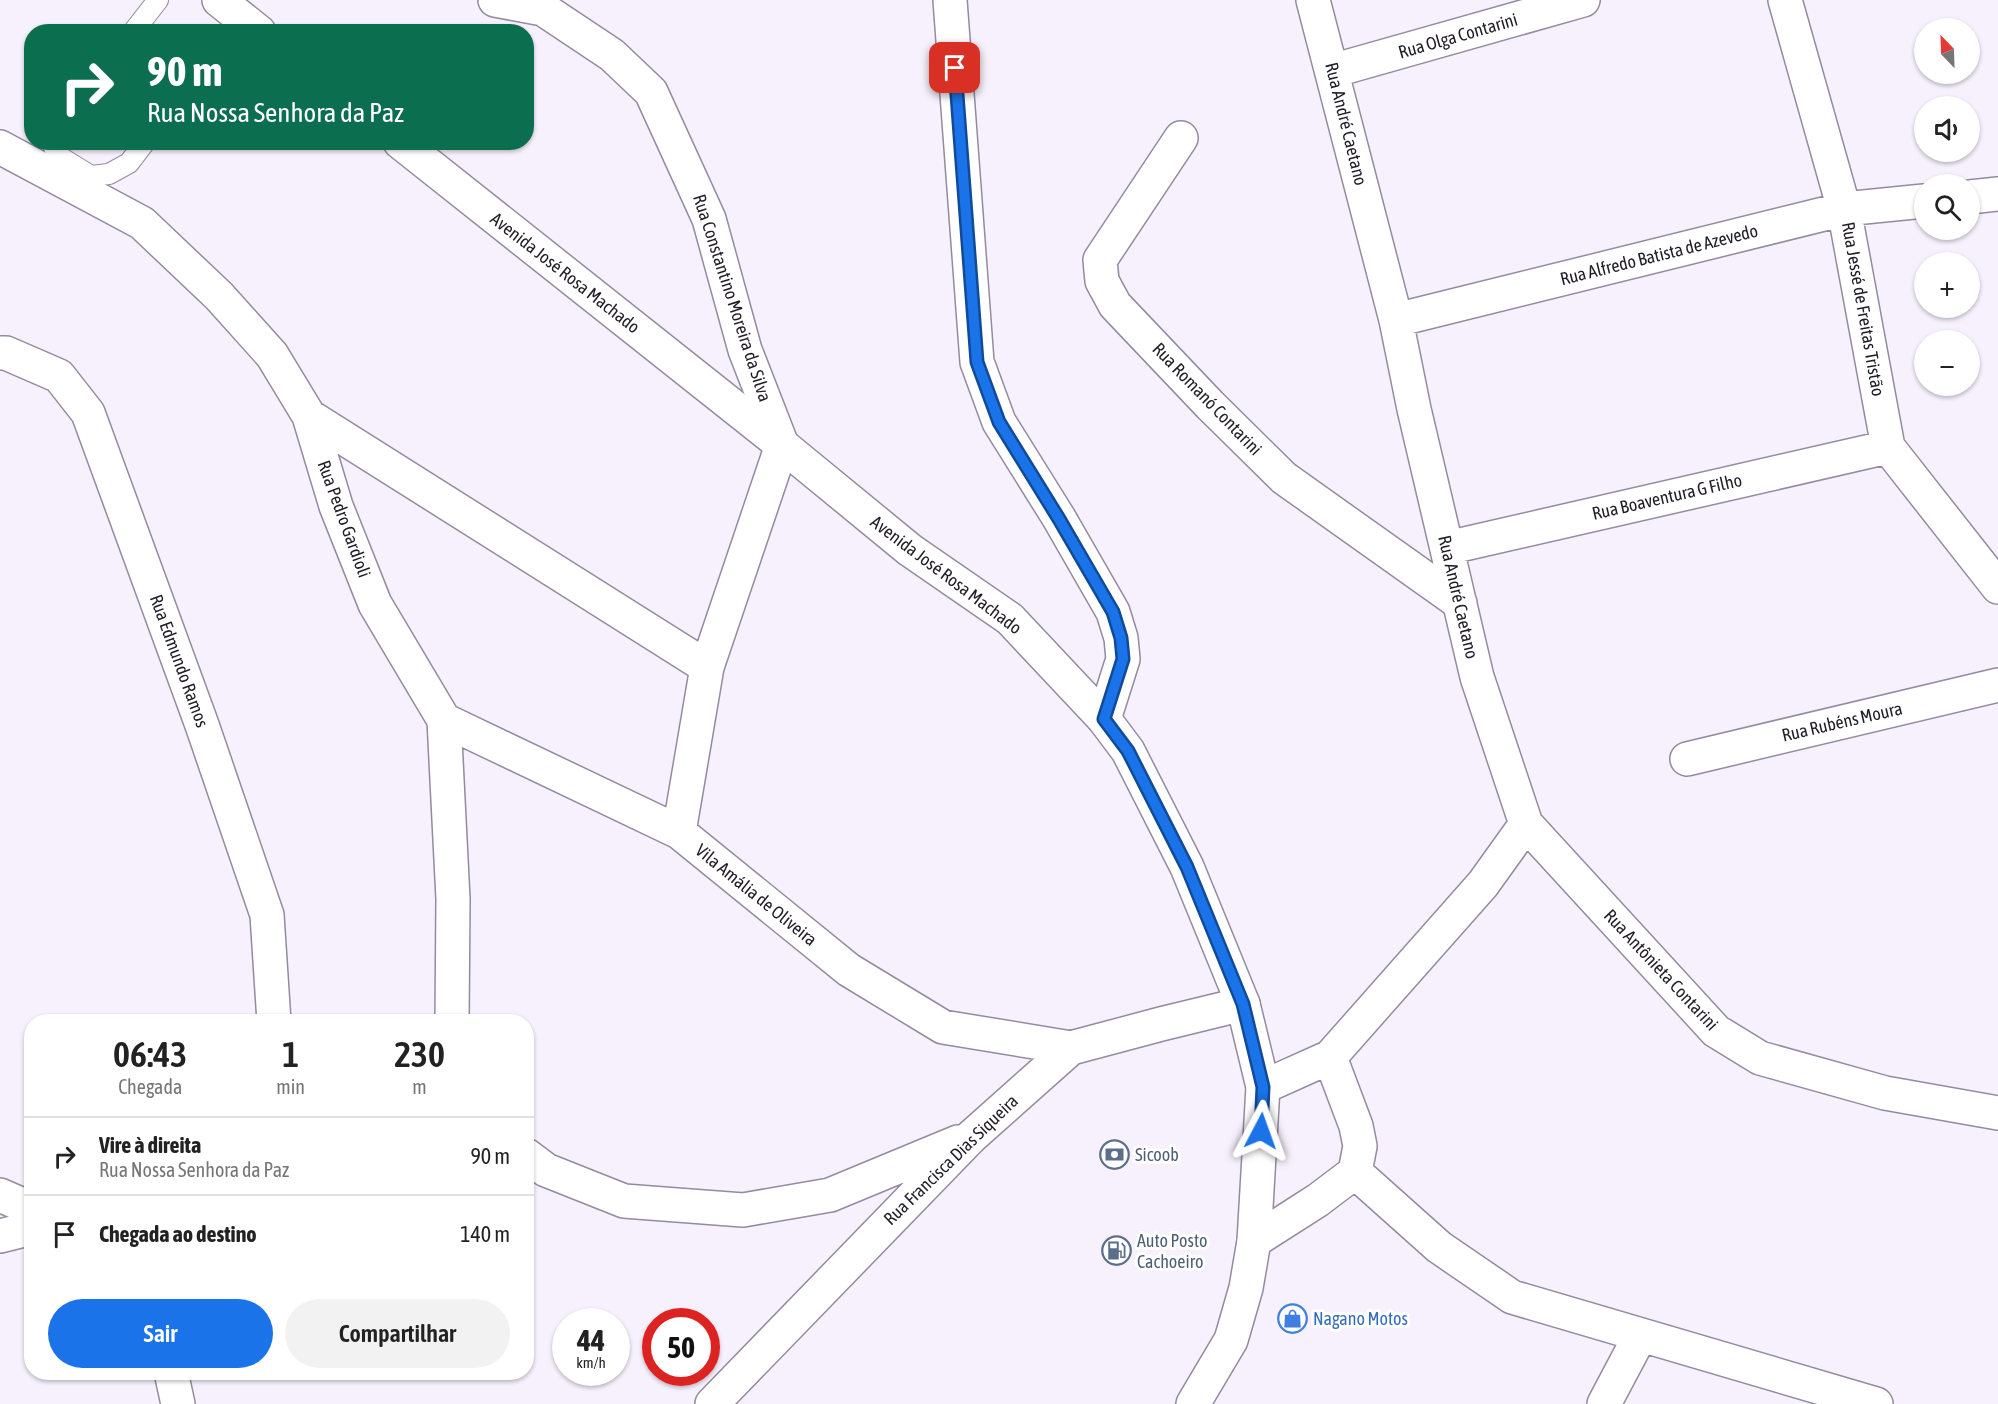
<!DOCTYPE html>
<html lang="pt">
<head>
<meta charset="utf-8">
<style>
	:root { --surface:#fff; --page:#f2f2f2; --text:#222; --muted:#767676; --line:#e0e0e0; --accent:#1a73e8 }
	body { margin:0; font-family:"Asap Condensed",sans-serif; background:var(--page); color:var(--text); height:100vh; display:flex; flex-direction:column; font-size:22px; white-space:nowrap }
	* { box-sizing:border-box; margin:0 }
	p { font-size:20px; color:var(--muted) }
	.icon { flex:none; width:33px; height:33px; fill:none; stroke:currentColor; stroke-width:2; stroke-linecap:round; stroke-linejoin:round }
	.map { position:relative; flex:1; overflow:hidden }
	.sheet { position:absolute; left:24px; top:1014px; width:510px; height:366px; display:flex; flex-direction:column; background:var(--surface); border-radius:24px; box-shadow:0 2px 4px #0004 }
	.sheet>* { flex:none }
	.guide { position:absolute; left:24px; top:24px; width:510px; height:126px; border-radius:24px; box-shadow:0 2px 4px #0004; background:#0b6e4f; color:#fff; overflow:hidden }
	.needle { width:39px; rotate:337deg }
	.controls { position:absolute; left:1914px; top:18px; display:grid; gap:12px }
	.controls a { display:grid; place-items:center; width:66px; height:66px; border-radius:50%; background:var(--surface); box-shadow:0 2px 4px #0004; font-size:30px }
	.speed { position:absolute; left:552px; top:1308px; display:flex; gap:12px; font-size:30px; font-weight:700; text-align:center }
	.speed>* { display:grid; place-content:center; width:78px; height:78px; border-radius:50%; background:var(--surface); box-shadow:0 2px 4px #0004; line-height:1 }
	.speed small { font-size:15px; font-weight:400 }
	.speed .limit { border:9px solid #d22; background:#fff; color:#111 }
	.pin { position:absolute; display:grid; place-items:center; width:51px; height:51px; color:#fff; margin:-26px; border-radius:12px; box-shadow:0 3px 9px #0006 }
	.me { position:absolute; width:66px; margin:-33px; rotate:4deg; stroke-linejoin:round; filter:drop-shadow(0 0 4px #0008) }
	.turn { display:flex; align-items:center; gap:21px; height:126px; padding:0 24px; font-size:27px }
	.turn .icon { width:78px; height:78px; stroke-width:2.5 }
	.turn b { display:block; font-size:42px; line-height:51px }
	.eta { display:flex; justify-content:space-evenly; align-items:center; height:102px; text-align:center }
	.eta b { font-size:36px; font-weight:600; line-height:42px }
	.button { display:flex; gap:12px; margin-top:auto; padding:12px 24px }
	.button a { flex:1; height:69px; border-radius:36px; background:var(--accent); color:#fff; font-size:24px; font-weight:600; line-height:69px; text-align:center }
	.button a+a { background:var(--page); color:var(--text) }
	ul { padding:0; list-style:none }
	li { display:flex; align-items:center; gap:18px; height:78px; padding:0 24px; border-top:2px solid var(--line) }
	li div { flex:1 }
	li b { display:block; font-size:22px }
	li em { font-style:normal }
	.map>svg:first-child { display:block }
</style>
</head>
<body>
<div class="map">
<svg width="1998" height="1404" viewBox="0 0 1998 1404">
	<rect width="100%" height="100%" fill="#f6f1fc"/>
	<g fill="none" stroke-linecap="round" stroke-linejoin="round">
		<defs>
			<path id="lane" d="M133 32 158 0
				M52 142 57 155 91 176 109 174 129 163 145 142"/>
			<path id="street" d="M495 0 543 9 612 55 651 92 709 219 745 350 782 445 707 667 679 832
				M950 0 977 362 999 422 1059 518 1113 612 1121 638 1123 659 1104 719
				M1785 0 1844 209 1888 447 1998 587
				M1332 71 1583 0
				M1181 138 1100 260 1102 281 1115 305 1210 405 1284 478 1460 603
				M0 147 142 223 219 296 272 355 309 416 336 506 375 604 444 720 453 899 452 1022
				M1970 197 1998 194
				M1396 320 1844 209 1924 201
				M309 416 707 667
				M1447 548 1888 447
				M444 720 679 832 849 970 943 1027 1071 1048
				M1687 759 1998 685
				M1526 824 1716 1031 1760 1058 1885 1093 1998 1113
				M1330 1057 1356 1126 1360 1146 1355 1172 1439 1247 1512 1297 1876 1404
				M1263 1087 1330 1057 1483 884 1526 824 1477 677 1414 409 1396 320 1313 0
				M526 1155 546 1170 624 1201 743 1210 830 1195 958 1142
				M0 1236 32 1228
				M1254 1241 1318 1200 1355 1172
				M171 1372 178 1404
				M712 1404 971 1137 1071 1048 1161 1024 1243 1004
				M1604 1404 1640 1336"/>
			<path id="secondary" d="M219 0 259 32
				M400 142 782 445 910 550 1010 619 1104 719 1128 751 1187 867 1243 1004 1263 1087 1254 1241 1246 1288 1231 1340 1193 1404
				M0 353H6L59 376 88 413 202 725 267 915 274 1022
				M0 1195 32 1209"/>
		</defs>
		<use href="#lane" stroke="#958aa1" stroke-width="22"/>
		<use href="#street" stroke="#958aa1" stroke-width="36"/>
		<use href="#secondary" stroke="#958aa1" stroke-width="36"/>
		<use href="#lane" stroke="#fff" stroke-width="20"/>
		<use href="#street" stroke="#fff" stroke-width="33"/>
		<use href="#secondary" stroke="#fff" stroke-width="33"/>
	</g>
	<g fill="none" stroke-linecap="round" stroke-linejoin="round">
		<defs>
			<path id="route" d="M955 68 977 362 999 422 1059 519 1113 612 1121 638 1123 659 1104 719 1128 751 1187 867 1243 1004 1263 1087 1261 1131"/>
		</defs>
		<use href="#route" stroke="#114b97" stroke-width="15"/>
		<use href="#route" stroke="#1a73e8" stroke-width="10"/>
	</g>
	<defs>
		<symbol id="bank-ring" viewBox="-11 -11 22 22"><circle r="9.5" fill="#fff" stroke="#5c6f8a" stroke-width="1.5"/><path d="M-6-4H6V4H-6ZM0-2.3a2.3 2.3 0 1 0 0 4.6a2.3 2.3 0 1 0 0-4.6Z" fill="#5c6f8a"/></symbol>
		<symbol id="fuel-ring" viewBox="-11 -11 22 22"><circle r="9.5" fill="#fff" stroke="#5c6f8a" stroke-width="1.5"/><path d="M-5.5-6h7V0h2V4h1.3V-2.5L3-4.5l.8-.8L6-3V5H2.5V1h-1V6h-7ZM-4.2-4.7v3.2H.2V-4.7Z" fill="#5c6f8a"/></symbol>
		<symbol id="shop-ring" viewBox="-11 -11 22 22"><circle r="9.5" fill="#fff" stroke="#3f7fe0" stroke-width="1.5"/><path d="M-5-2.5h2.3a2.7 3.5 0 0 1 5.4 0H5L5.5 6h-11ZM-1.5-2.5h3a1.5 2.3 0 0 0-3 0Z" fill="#3f7fe0"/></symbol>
	</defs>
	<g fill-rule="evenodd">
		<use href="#bank-ring" x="1098" y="1138" width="33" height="33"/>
		<use href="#fuel-ring" x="1100" y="1234" width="33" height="33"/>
		<use href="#shop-ring" x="1276" y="1302" width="33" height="33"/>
	</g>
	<g text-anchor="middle" stroke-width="6" stroke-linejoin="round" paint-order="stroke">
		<g font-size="18" fill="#211c26" stroke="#fff">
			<text transform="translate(1458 36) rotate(-16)" y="6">Rua Olga Contarini</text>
			<text transform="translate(1346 124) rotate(76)" y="6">Rua André Caetano</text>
			<text transform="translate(1659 255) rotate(-14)" y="6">Rua Alfredo Batista de Azevedo</text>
			<text transform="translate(565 273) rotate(38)" y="6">Avenida José Rosa Machado</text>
			<text transform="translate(732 298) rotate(72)" y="6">Rua Constantino Moreira da Silva</text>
			<text transform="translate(1863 309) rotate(80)" y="6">Rua Jessé de Freitas Tristão</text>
			<text transform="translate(1207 399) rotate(46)" y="6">Rua Romanó Contarini</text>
			<text transform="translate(1667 497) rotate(-13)" y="6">Rua Boaventura G Filho</text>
			<text transform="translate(344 519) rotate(70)" y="6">Rua Pedro Gardioli</text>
			<text transform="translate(946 575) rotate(37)" y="6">Avenida José Rosa Machado</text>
			<text transform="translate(1458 597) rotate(77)" y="6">Rua André Caetano</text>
			<text transform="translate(179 661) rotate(70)" y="6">Rua Edmundo Ramos</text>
			<text transform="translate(1842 722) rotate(-13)" y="6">Rua Rubéns Moura</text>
			<text transform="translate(756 895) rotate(39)" y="6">Vila Amália de Oliveira</text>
			<text transform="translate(1661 970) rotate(47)" y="6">Rua Antônieta Contarini</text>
			<text transform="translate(951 1160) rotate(-44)" y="6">Rua Francisca Dias Siqueira</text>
		</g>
		<g font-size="18" fill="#4e5e75" stroke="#fff" text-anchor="start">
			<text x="1135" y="1161">Sicoob</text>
			<text x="1137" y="1247">Auto Posto<tspan x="1137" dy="21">Cachoeiro</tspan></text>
		</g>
		<g font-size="18" fill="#366cbe" stroke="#fff" text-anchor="start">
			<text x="1313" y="1325">Nagano Motos</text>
		</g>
	</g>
</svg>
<div class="controls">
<a><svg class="needle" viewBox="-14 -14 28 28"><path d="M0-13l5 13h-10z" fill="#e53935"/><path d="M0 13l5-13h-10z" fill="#767676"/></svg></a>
<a><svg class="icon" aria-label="sound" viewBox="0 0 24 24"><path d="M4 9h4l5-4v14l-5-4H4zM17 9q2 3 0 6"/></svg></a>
<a><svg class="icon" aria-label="search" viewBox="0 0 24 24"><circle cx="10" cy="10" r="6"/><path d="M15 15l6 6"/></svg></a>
<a>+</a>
<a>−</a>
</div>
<div class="speed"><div>44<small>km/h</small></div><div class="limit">50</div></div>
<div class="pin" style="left:955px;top:68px;background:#d93025"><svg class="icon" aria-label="arrive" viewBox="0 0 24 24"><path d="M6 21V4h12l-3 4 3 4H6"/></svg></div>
<svg class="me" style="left:1261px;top:1131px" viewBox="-20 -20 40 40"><path d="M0-17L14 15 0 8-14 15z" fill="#1a73e8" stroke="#fff" stroke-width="4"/></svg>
<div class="guide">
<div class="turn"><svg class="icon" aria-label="right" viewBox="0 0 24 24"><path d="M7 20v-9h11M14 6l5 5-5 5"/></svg><div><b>90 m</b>Rua Nossa Senhora da Paz</div></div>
</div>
<section class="sheet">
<div class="eta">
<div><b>06:43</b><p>Chegada</p></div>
<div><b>1</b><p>min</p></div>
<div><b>230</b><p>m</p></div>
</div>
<ul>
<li><svg class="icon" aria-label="right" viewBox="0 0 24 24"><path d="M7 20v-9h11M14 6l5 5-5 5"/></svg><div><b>Vire à direita</b><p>Rua Nossa Senhora da Paz</p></div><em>90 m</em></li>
<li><svg class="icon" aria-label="arrive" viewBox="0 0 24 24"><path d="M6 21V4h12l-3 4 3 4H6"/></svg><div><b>Chegada ao destino</b></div><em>140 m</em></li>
</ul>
<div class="button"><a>Sair</a><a>Compartilhar</a></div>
</section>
</div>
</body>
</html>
